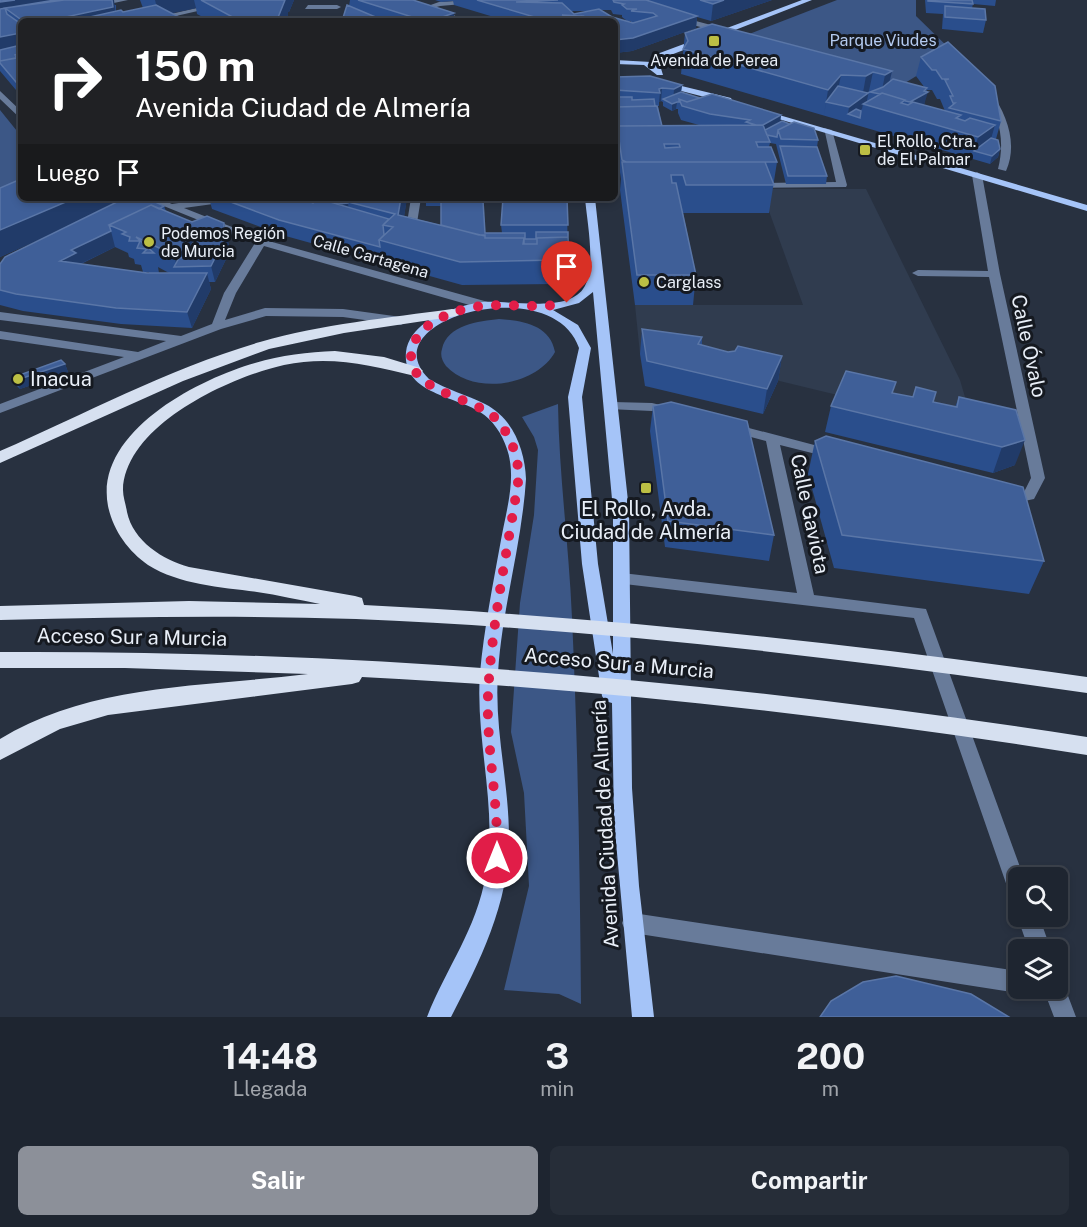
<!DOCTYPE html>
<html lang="es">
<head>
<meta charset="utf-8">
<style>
	:root { --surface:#1e2530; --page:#262d38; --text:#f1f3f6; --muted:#a1a5ab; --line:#3c424c; --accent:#8c9099 }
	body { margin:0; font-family:"Public Sans",sans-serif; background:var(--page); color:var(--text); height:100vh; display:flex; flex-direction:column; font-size:22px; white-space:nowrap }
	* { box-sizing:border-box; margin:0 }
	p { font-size:20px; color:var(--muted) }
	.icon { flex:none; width:33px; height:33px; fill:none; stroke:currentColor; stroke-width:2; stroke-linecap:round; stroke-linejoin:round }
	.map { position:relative; height:1017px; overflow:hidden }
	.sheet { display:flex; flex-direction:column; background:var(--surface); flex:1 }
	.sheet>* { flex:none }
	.banner { position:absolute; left:18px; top:18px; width:600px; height:183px; border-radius:9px; box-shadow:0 3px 9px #0003,0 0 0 2px var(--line); background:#202124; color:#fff; overflow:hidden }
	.fabs { position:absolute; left:1008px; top:867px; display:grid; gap:12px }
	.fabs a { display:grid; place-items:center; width:60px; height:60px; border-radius:9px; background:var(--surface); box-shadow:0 3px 9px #0003,0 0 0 2px var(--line); font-size:30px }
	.pin { position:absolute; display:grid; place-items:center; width:51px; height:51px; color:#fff; margin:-62px -26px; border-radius:50% 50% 50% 0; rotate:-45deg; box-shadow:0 0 6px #0007 }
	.pin .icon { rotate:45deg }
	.me { position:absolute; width:66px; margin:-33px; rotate:0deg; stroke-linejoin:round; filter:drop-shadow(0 0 4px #0008) }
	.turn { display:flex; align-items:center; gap:21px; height:126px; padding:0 18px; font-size:27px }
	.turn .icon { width:78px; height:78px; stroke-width:2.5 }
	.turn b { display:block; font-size:42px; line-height:51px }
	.then { display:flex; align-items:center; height:57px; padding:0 18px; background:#0003; gap:12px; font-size:22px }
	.eta { display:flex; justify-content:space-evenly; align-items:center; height:102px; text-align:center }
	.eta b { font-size:36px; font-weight:700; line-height:42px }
	.cta { display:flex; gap:12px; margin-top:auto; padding:12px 18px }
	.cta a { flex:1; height:69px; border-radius:9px; background:var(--accent); color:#fff; font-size:24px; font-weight:700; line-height:69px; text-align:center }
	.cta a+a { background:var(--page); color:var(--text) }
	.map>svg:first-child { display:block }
</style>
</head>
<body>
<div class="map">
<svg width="1087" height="1017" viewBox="0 0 1087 1017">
	<rect width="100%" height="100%" fill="#283140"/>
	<path fill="#303c4f" d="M761 189H866L960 380 974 428 688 359 640 354 635 305H803Z"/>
	<path fill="#3c5786" d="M837 0H916V16L954 53 900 86 739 38Z
		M0 110 21 136V195L0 204Z
		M499 319C523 321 550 325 555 352 536 386 474 396 446 366 442 361 440 355 442 349 447 325 479 321 499 319Z
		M558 404C559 476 569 546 572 618 578 747 580 875 581 1004L559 994 504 990 529 886 524 793 511 732 520 603 534 515 538 450 534 437 522 417Z"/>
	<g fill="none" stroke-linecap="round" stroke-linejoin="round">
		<path fill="#687b9a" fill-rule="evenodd" d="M112 0H128L95 7 91 5Z
			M232 0H246L154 21H140Z
			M472 0 474 3 440 6 426 10 422 8 439 2Z
			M308 5H337L341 7 337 9H305Z
			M677 16 726 29 727 31 723 33 674 20Z
			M0 91 21 111V119L0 99Z
			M985 92H991C1007 115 1018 144 1006 171L998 169C1005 141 1000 117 984 94Z
			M824 128 832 130 847 185 846 187 749 188V184L753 183 836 182Z
			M977 172 982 175 1000 274 1045 478 1034 499 1006 505 1001 503 999 500 1001 497 1024 492 1031 478 989 277 918 276 912 273 918 270 988 271 972 175Z
			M144 198H158L172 204 212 198H240L235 201 184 208 265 240 488 302 490 305 484 309 480 308 264 246 236 293 225 320 265 308 343 309 401 317 407 321 401 325 343 317 266 316 221 329 0 413V404L124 357 0 339V331L138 352 166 341 0 320V312L181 336 212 324 224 293 255 243Z
			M411 198H421L416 229 411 232 406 229Z
			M613 402 652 403 677 409 679 412 672 416 652 411 608 409 606 406 608 403Z
			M730 423 837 451 839 454 832 458 780 445 814 595 926 609 1024 878H1018V899L1011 896 1008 889 914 618 616 583 614 579 616 575 622 573 797 593 766 441 725 430 723 427 725 424Z
			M633 913 1018 971V988H1027L1018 993 633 933 625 930 622 923 625 916Z
			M1018 913V916H1039L1051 950H1029L1017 916Z
			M1058 978 1062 980 1076 1017H1054L1043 988H1058Z"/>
		<path fill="#a5c4f8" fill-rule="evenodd" d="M394 0H405L471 21H459Z
			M802 0H812L663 58 659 62 663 75H657L644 65 615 64V60L651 62 657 54Z
			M661 81 731 98 732 100 728 103 658 85V81Z
			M759 109 1087 205V211L759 113Z
			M585 198H595L629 510 632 788 639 886 654 1017H632L614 820 612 703 605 701 602 696 582 564 568 397 579 348C553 270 368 319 429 379 447 390 467 395 485 404 513 418 525 450 526 479 522 544 502 608 498 673 494 729 509 782 509 837 510 901 480 962 451 1017H427C447 966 476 931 486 874 498 808 475 740 480 673 484 629 493 584 501 540 506 511 517 478 507 449 502 434 493 420 480 412 454 396 402 393 406 352 407 340 416 329 425 323 442 311 463 305 483 302 509 300 566 313 583 289 597 270 587 222 585 198ZM593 292 613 510V654L598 564 582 397 591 348 578 325 553 310 579 303Z"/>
		<path fill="#d6e0f0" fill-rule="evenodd" d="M452 309 457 310 459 313 457 316 344 333 269 349 183 381 0 463V451C85 414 170 368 260 342 322 324 388 318 452 309Z
			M335 351 384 357 420 368 423 371 415 376C371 365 330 355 284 365 230 377 125 425 123 490 123 497 126 505 127 512 133 541 163 560 189 567L355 596 362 598 364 605C606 617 847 643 1087 677V693C845 658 601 629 356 619 237 615 119 617 0 620V606L189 601 320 604C299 600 278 595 257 592 221 587 180 585 148 565 128 551 113 530 108 506 94 433 196 380 255 363 281 355 308 352 335 351Z
			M0 652C364 650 727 681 1087 737V755C847 717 605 689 362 677L359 682 352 684 108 715 60 729 0 760V739C91 683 205 687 308 674L125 668H0Z"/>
	</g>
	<path fill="#2a4e8c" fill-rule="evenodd" d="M0 0 116 5V11L123 12 143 8 140 0H294L289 12H288V15L286 21H210L197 14 196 8 171 13 181 21H21V96L0 71Z
		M350 0H413L454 13V18L463 21H342L349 6Z
		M435 0H772L711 21 697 17 696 28 632 51 615 53V21H507L454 5 453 1 441 2ZM600 10H611L613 14 622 15V17L627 21H631V22L612 17ZM572 11H593L574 14ZM562 15 582 16 576 19Z
		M925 0H996L995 6 973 4 972 8 986 20 983 33 942 29 943 14 926 13Z
		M685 33 892 71 890 81 925 88 916 76 921 57 1001 121 996 139 1000 149 998 157 990 164 681 74ZM927 90H932L937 99H940L945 111 924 105Z
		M615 77 682 85 681 92 700 98 781 115 780 122 818 140 817 147 827 176 826 184H786L776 144 770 143 769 147 777 162 769 213H683L696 275 693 305H635L620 190 621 179 615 138ZM661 101 663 102V106L672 111 676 109H678V113L681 120 699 125 662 126 658 106H659V102Z
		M0 188 123 198V199L164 206 166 211 192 222 224 223 229 246V253L215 282H209L211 289 192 328 121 324 23 311 0 305V264L51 234 0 257ZM115 247 128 253 129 257 134 259 135 264 141 265 143 272H149V273L81 264ZM158 267 169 273H159Z
		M209 198H407L404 216 441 225V206H426V198H483L485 233H502L501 225 567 198 568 277 556 284 462 285 282 235 212 209Z
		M642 329 702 337V345L728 352 782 356 778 381 763 414 645 386 640 354Z
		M65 364 68 372 20 389 17 386 14 377Z
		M893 393 955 407 959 397 1016 410 1015 465 993 473 825 432 831 406Z
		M653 406 774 535 769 561 665 547 650 431Z
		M815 441 1044 561 1029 594 834 568 808 474Z"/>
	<path fill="#213b69" d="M0 0H114L117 21H47L5 8 0 15Z
		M155 0H194L196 8 159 16Z
		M285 0H294L289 12H288V15L286 21H277Z
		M724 0H772L711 21 713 4Z
		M454 13V21H431Z
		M697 16 696 28 632 51 615 53V40Z
		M21 33V46L0 51V37Z
		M21 53V60L17 61 15 55Z
		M892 71 886 96 881 95 885 75Z
		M873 72 866 105 863 104 862 109 853 116 848 114 849 107 862 98 866 76Z
		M841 75 836 100 826 102 824 115 828 90Z
		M682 85 680 99 673 103 674 89Z
		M662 88 661 101 659 102 660 93 659 89Z
		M927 88 926 92H928L924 105 907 116 910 102Z
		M677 102 676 109 672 111V104Z
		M781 115 779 129 769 135 761 126Z
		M995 125 989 146 974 151 978 137Z
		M1000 149 998 157 990 164 992 156Z
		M75 198H123L124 202 0 257V230Z
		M401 198H407L401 237 398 215Z
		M348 203 349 211 332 205Z
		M224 223 229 246V253L215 282 211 266 225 238 224 230Z
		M111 231 115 247 80 264 60 261 71 250Z
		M193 231 199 254 188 267 184 250Z
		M177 251 181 267H177L174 255Z
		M569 254 568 277 556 284V260Z
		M207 273 211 289 192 328 187 312Z
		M782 356 778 381 763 414 767 389Z
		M65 364 68 372 20 389 17 380Z
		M1025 440 1015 465 993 473 1002 447Z"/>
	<path fill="#3f5f98" stroke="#5a76a7" stroke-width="1.5" fill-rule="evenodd" d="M0 0H15L0 2Z
		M55 0H64L5 8 7 14 21 24V33L0 37V9Z
		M64 0H112L113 7 47 21H23L5 8Z
		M201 0H285L277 20H238Z
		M358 0H413L454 13 431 21H425Z
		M477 0H558L516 2 562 3 574 14 599 9 612 17 633 23 657 16 653 13 631 11 637 9H627L622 5 624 4 614 2 613 0H646L697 16 633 38 615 40V21H548ZM562 15 582 16 576 19Z
		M700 0H724L713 4Z
		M928 0H972L973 4 928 1Z
		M156 5 179 17 181 21H135L131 19 122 21H72L121 10 123 12Z
		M347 5 378 18V21H342Z
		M945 6 985 9 986 20 945 17Z
		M454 18 463 21H447Z
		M712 24 892 71 885 75 873 72 866 76 841 75 828 90 683 49 688 41 685 33Z
		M948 42 995 86 1001 121 949 108 955 103H953L950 96H953L945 80 949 79H942L936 70H932L921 57Z
		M21 45V53L15 55 17 58 0 61V50Z
		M21 57V88L0 63V61Z
		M650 76 682 85 674 89 662 88 659 89 660 93 615 90V77Z
		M893 79 927 88 924 91 928 92 910 102 905 101V100L882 93 880 94 870 92 883 87Z
		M838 86 868 93 849 107 826 102Z
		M681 92 700 98 687 102 679 99V102H677L672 104 663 99Z
		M882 93 905 100 901 103 908 105 913 102 961 115 956 118 965 121 970 118 995 125 978 137 863 104Z
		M712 94 781 115 763 125H756L746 122 750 120 710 114 682 106 679 99 687 102Z
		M615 97H632V100L654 99 655 106 615 107Z
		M657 106 662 126H617V133L615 120V107Z
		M856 109 861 111 860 118 848 114Z
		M782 121 790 124 778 130 777 137 767 135 765 130Z
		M794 122 814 128 818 140 781 139 778 130Z
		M763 125 770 142H756L758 147H771L777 162H626L622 160 617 126ZM664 144H679L680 147 665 148Z
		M991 138 998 140 1000 149 992 156 974 151Z
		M780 146 817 147 827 176H788Z
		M622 162H765L774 185H686L683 175H671L672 183H676L696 275H637Z
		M21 179V198H75L0 230V188Z
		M125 198H147L164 206 159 209 151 205 109 225 111 231 71 250 76 253 60 261 147 273H207L187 312 116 308 16 294 0 290V264L5 257Z
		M220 198H300L313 203 320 199 389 219 383 225 384 235 379 240 380 247 279 220Z
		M300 198H349L348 203 338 204 331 202 330 199 324 200 320 199 313 203Z
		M349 198H401L398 215 485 236V238H524L523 244H537V238L568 237 569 254 556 260 460 262 379 240 393 227 383 225 395 214 348 202Z
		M441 198H471V202L483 201 485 233H525V239H536V232H568V237L537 238V244H524V238H485V235H479L441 225Z
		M503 198H567L568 225H501Z
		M151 205 192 222 207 216 224 223V230L193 231 184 250 177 251 174 255 136 237 154 253H143L147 249 137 248 140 241H129L130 237 122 234 126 232 109 225Z
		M195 238H225L211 266 174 267 179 258 186 257Z
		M642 329 702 337 698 344 728 352 735 351 738 346 782 356 767 389 647 361Z
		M61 360 65 364 17 380 14 377Z
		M846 371 896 382 892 393 913 397 916 387 936 392 933 402 957 407 959 397 1016 410 1025 440 1002 447 831 406Z
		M671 402 747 421 774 535 668 521 653 406Z
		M826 436 1023 487 1044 561 842 535 815 441Z
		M896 976 971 994 1009 1017H820L831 1001 863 982Z"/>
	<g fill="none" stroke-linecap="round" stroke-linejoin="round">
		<path stroke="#e11d48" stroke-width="10" stroke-dasharray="0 18" d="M497 858C499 803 486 749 488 694 492 621 508 548 519 476 517 454 511 435 495 418 474 396 398 391 413 346 419 327 440 317 458 311 494 299 531 311 567 303"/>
	</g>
	<g fill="#bcbf44" stroke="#151920" stroke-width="2">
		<rect x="708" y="35" width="12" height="12" rx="3"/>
		<rect x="859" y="144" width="12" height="12" rx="3"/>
		<circle cx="149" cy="242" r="6"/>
		<circle cx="644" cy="282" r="6"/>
		<circle cx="18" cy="379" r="6"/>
		<rect x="640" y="482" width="12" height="12" rx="3"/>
	</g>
	<g text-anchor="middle" stroke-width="6" stroke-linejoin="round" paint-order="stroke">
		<g font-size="16" fill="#b4cbf1" stroke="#151920">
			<text x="883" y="46">Parque Viudes</text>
		</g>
		<g font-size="16" fill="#e9eff8" stroke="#151920" text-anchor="start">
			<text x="714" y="66" text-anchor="middle">Avenida de Perea</text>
			<text x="877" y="147">El Rollo, Ctra.<tspan x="877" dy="18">de El Palmar</tspan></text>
			<text x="161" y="239">Podemos Región<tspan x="161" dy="18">de Murcia</tspan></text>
			<text x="656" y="288">Carglass</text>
		</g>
		<g font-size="16" fill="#e9eff8" stroke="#151920">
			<text transform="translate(371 256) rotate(16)" y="6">Calle Cartagena</text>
		</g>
		<g font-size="20" fill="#e9eff8" stroke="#151920">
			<text transform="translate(1029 346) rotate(78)" y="7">Calle Óvalo</text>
			<text transform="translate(810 514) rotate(78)" y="7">Calle Gaviota</text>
			<text transform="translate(132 637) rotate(1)" y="7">Acceso Sur a Murcia</text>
			<text transform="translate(619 663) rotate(5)" y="7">Acceso Sur a Murcia</text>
			<text transform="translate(605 824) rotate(-93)" y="7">Avenida Ciudad de Almería</text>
		</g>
		<g font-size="20" fill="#e9eff8" stroke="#151920" text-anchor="start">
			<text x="30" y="386">Inacua</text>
			<text x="646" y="516" text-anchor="middle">El Rollo, Avda.<tspan x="646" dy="23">Ciudad de Almería</tspan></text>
		</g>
	</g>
</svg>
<div class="fabs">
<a><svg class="icon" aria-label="search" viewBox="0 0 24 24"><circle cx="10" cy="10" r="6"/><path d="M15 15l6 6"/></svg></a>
<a><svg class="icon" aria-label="layers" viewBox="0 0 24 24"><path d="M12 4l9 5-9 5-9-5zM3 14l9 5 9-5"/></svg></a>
</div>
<div class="pin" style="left:567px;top:303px;background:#d93025"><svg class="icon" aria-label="arrive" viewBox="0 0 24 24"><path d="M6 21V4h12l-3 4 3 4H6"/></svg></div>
<svg class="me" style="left:497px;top:858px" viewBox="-20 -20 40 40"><circle r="17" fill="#e11d48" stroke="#fff" stroke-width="3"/><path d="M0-11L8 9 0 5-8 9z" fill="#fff"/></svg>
<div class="banner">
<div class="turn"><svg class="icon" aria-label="right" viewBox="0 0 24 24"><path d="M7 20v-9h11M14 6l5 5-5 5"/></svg><div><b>150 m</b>Avenida Ciudad de Almería</div></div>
<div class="then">Luego<svg class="icon" aria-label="arrive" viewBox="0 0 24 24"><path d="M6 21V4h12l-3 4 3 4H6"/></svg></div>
</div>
</div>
<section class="sheet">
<div class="eta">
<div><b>14:48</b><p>Llegada</p></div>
<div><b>3</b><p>min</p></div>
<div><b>200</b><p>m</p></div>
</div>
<div class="cta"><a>Salir</a><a>Compartir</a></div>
</section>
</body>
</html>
